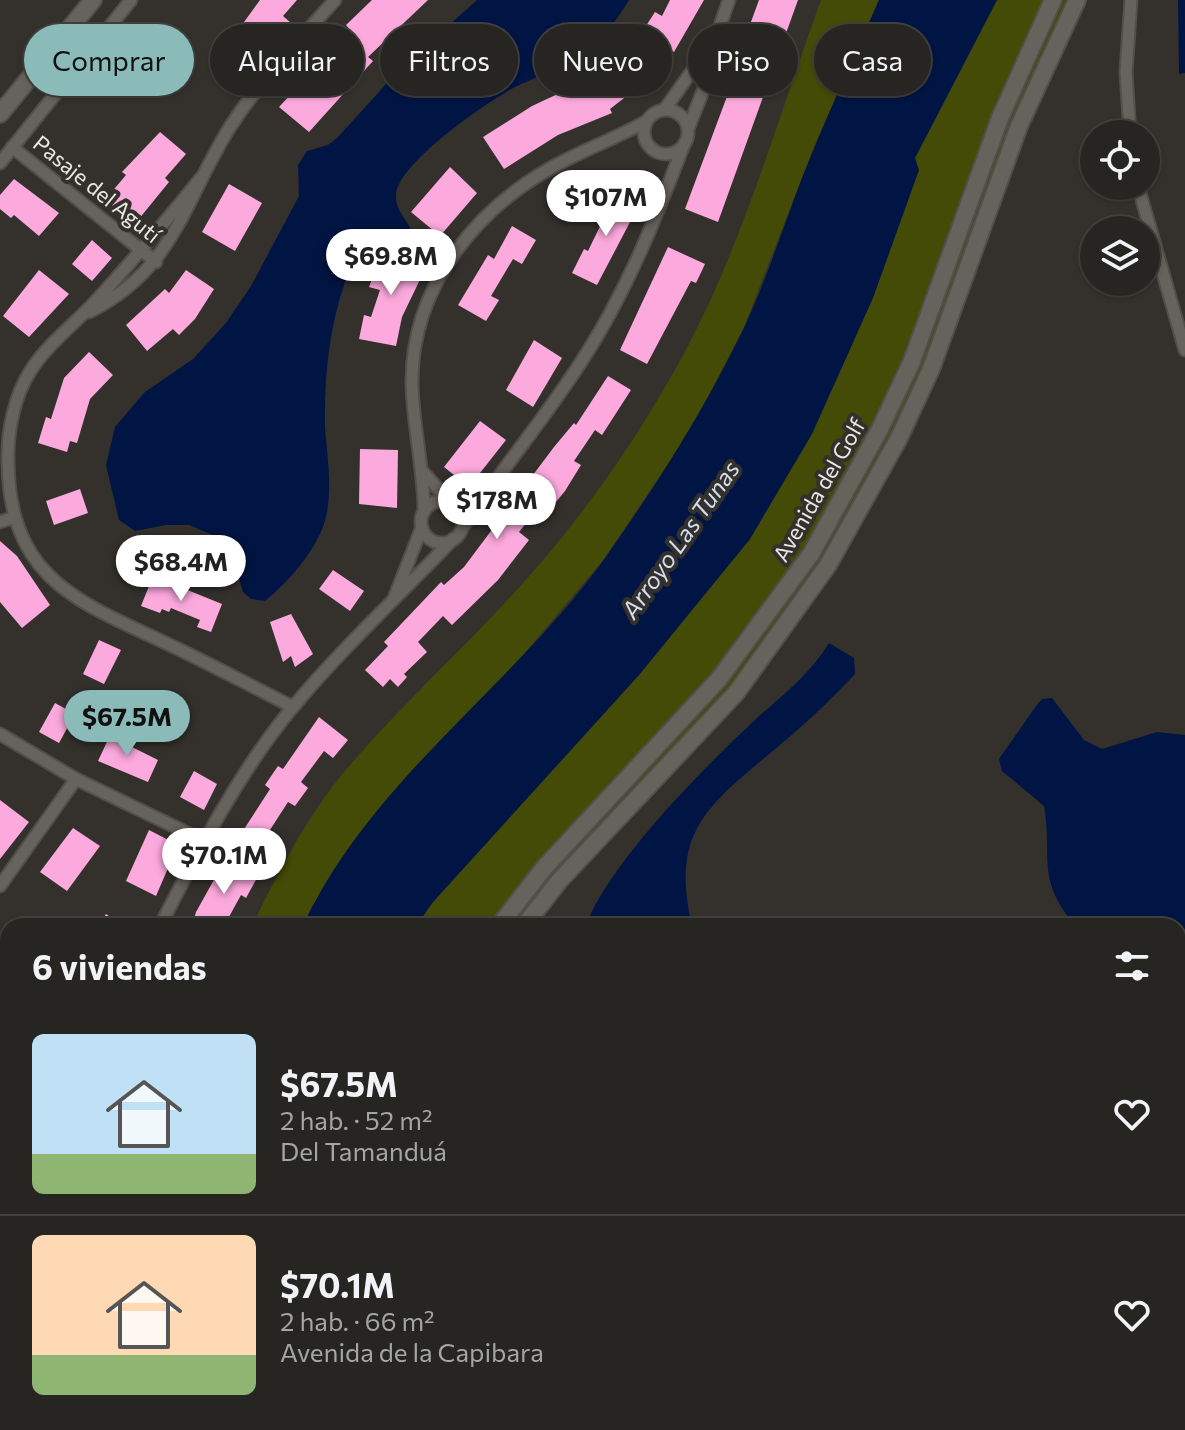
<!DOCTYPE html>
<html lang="es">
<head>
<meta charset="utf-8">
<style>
  :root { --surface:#272522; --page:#33312f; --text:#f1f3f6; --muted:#a4a5a5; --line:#434240; --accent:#8bbbb9 }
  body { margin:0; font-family:Commissioner,sans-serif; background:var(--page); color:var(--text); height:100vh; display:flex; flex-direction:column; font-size:30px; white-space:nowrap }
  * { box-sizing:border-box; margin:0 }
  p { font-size:26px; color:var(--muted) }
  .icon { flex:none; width:44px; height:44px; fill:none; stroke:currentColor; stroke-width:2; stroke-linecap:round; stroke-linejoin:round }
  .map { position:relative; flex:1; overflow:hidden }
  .drawer { position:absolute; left:0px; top:918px; width:1186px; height:512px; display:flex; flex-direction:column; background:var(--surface); border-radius:24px 24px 0 0; box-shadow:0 2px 6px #0004,0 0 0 2px var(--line) }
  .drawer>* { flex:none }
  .hud { position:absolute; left:24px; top:24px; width:1138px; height:72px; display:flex; gap:16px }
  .buttons { position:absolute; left:1080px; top:120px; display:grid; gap:16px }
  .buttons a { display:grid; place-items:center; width:80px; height:80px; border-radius:50%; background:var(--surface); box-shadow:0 2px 6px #0004,0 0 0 2px var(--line); font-size:40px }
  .price { position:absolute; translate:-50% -68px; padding:0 18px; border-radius:28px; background:#fff; color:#222; font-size:26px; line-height:52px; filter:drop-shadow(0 2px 4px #0008) }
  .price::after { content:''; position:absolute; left:50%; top:48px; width:24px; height:18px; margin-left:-12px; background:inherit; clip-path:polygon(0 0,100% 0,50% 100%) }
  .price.active { background:var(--accent); color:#111 }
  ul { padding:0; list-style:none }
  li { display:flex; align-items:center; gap:24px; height:200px; padding:0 32px }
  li+li { border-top:2px solid var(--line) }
  li span { display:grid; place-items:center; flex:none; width:224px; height:160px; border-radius:12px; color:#555 }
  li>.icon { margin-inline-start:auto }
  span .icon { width:96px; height:96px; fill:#fffc; stroke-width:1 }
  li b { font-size:34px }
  h2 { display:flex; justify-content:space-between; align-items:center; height:96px; padding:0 32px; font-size:34px }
  .chip { padding:0 28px; border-radius:36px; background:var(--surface); box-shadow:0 2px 6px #0004,0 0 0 2px var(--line); font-size:28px; line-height:72px }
  .chip.active { background:var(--accent); color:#111 }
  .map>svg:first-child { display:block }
  .green { fill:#444b07 }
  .water { fill:#001543 }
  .building { fill:#fca9dd }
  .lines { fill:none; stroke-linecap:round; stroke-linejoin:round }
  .street-casing { stroke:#524f4b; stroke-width:15 }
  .secondary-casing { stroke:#524f4b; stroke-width:20 }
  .street { stroke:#66635d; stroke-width:11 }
  .secondary { stroke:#66635d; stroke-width:16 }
  .labels { text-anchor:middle; stroke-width:8; stroke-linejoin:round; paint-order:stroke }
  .street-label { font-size:22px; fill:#ebe9e6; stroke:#34312d }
  .water-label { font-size:24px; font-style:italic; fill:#d1ddf0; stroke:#34312d }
</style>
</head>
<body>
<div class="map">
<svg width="1185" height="1430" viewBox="0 0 1185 1430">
  <rect width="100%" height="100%" fill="#34312d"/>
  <!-- green -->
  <path class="green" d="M 821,0 L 879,0 L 816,142 L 744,327 L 692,428 L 604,559 L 312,906 L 303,926 L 252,926 C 278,873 307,816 345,771 C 407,697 482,633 544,559 C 599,494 649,420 689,344 C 744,239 780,112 821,0 Z
    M 997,0 L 1044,0 L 1016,60 L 900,373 L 858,460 L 819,526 L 712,679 L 527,874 L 490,926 L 416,926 L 433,902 L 639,675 L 750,539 L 916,163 L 915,158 Z
    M 1061,0 L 1069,0 C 998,136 966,288 897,425 C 847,523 787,618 716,702 C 659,770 596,833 536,898 L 515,926 L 507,926 L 558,862 L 710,699 L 791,595 L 891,422 L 936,320 L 1001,132 Z
    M 166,1422 L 222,1422 L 223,1430 L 167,1430 Z
    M 327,1422 L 380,1422 L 381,1430 L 328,1430 Z"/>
  <!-- water -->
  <path class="water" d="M 477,0 L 629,0 C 614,25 596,47 571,62 C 554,72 533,78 515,87 C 487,102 398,163 396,195 C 395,211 408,219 412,233 L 406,242 C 391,245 378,237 364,245 C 352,253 349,270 345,282 C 329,328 324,378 325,427 C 327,455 332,483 327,512 C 322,544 290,581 265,601 L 251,599 L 243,592 L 233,557 L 213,535 L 189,525 L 166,525 L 135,531 L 119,520 L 106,465 L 115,427 L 145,392 L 193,359 L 226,323 L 251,286 L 299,196 L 298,165 L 307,151 L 328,145 L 338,137 L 398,71 Z
    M 879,0 L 997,0 L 915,158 L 919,170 L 873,298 L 812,434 L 750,539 L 639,675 L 433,902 L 416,926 L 303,926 C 371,779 513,687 605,558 C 657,485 704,410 743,330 C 766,281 783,228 802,178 C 826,118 853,59 879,0 Z
    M 1178,0 L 1185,0 L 1185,73 L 1179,74 Z
    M 829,643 L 854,658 L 855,674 C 829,702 803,726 774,750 C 707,806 670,832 692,926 L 585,926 C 614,857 702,770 757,718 C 784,694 810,674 829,643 Z
    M 1052,698 L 1084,740 L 1102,749 L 1157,732 L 1185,735 L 1185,975 L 1178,975 L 1178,926 L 1076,926 C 1035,879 1053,858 1044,806 L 1002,771 L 999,759 L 1036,706 L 1042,699 Z
    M 1178,1220 L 1185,1223 L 1185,1430 L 567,1430 L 594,1422 L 1178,1422 Z
    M 222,1422 L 327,1422 L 328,1430 L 223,1430 Z
    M 441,1422 L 493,1422 L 497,1430 L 442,1430 Z"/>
  <!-- building -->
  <path class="building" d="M 260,0 L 297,0 L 283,16 L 291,23 L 275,42 L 271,38 L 248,65 L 226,47 Z
    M 372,0 L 428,0 L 368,57 L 373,61 L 309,132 L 279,107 L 350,30 L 346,25 Z
    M 670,0 L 704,0 L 674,52 L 642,32 L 655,12 L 662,16 Z
    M 759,0 L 798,0 L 718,222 L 685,209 L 751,32 L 748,30 Z
    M 611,55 L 637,88 L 610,109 L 612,113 L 558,135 L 504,169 L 483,137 L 532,106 L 562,92 L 564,96 L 602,76 L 596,67 Z
    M 118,61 L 140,79 L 124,98 L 102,80 Z
    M 160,132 L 186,154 L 165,178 L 169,182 L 134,225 L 105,200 L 126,175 L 122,172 Z
    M 450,167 L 477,193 L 440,236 L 411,212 Z
    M 14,179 L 59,213 L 39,236 L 14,215 L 11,218 L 0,209 L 0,195 Z
    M 229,184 L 262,203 L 235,251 L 202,232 Z
    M 610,191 L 639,205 L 597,285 L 572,273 L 584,249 L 588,251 L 605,216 L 599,213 Z
    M 512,226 L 536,240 L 522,264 L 513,259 L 491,296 L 499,300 L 486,321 L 458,305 L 488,255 L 494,259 Z
    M 92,240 L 112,258 L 92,281 L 72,264 Z
    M 668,247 L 705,264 L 696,283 L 691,281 L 647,364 L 620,350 Z
    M 384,248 L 427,265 L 402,317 L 396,346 L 359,339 L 364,315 L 371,317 L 380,290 L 369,287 Z
    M 39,270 L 69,294 L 29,337 L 3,316 Z
    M 186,270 L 214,289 L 195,319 L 179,335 L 173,329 L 147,351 L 126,325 L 165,289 L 169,293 Z
    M 534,340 L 562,358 L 533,407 L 506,390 Z
    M 89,352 L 113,375 L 90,399 L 77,443 L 70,441 L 67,452 L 38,443 L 46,417 L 51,419 L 64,378 Z
    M 608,376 L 631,390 L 602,435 L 595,430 L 574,461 L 581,465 L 565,491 L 551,508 L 543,502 L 519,532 L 529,540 L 498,580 L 452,625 L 443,616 L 418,642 L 427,652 L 404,674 L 407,677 L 398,687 L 390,679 L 383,687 L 365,670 L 388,646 L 384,642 L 441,582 L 444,585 L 464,567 L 554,447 L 574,423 L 576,425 Z
    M 480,421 L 506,440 L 469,487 L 444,467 Z
    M 360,449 L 398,450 L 397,508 L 359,504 Z
    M 80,489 L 88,513 L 54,525 L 46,501 Z
    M 0,541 L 17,556 L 50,605 L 22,628 L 0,602 Z
    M 333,570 L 364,591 L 350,611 L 319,589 Z
    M 153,576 L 222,604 L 211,632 L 197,627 L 200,620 L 171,608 L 169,612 L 162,609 L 160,613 L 141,606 Z
    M 291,614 L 313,654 L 295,667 L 291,656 L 283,662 L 270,622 Z
    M 99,640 L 121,650 L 104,684 L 83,674 Z
    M 55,703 L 75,714 L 59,743 L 39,732 Z
    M 319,717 L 348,740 L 333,758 L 324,751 L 301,782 L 308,788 L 295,806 L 288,802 L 268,833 L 279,840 L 273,850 L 257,840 L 252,849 L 237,840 L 270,789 L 265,785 L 278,766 L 283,769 Z
    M 112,731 L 133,741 L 130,746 L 158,760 L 148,782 L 98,761 Z
    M 194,771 L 217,784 L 204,810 L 180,797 Z
    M 0,800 L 29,822 L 0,859 Z
    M 73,828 L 100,846 L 67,891 L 40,872 Z
    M 149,830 L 178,845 L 156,896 L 126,881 Z
    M 225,860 L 257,878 L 246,898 L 241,895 L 224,926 L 192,926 L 196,912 Z
    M 106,914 L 124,926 L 98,926 Z"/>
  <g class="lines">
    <!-- street casing -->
    <g class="street-casing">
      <path id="street" d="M 665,109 L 716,37 L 729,0
        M644 132a22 22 0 1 1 44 0a22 22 0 1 1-44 0Z
        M 688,129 L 712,68 L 715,42
        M 1130,134 L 1126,72 L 1131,0
        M 12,147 L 156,262
        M 0,163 L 131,0
        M 201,178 C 166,221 131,263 94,303 C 73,325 48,344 31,370 C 14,396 7,432 8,463 C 10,583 83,603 174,647 C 214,666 253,687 293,707
        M 1138,186 L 1185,350
        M 89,312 C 175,269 183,202 230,127 C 259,82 299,40 335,0
        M 424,473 L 450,502
        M421 522a21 21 0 1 1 42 0a21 21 0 1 1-42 0Z
        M 424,512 C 424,469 413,427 412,384 C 411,286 478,205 562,162 C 589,148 618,137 645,122
        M 0,522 L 15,517
        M 463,527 C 501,470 546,417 583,359 C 626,293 656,218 684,144
        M 395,596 L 422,527
        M 0,734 L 76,779 L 204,841
        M 0,886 L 76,779
        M 160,926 C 199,850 238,773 293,707 C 342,648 400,595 453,539
        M 0,1140 L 8,1131
        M 0,1379 L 8,1371
        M 91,1422 L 92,1430"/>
    </g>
    <!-- secondary casing -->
    <g class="secondary-casing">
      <path id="secondary" d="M 0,114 L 93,0
        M 499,926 L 544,868 L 719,679 L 811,554 L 880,429 L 912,361 L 1000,118 L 1053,0
        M 524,926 L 559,881 L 736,693 L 828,565 L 899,438 L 931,369 L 1019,126 L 1077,0
        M 386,1422 L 387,1430
        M 406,1422 L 408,1430"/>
    </g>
    <!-- street -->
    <use href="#street" class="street"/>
    <!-- secondary -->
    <use href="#secondary" class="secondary"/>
  </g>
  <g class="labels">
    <!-- street labels -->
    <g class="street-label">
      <text transform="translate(97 189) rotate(39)" y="8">Pasaje del Agutí</text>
      <text transform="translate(819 490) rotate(-60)" y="8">Avenida del Golf</text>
    </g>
    <!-- water labels -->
    <g class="water-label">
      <text transform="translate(681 540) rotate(-55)" y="8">Arroyo Las Tunas</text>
    </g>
  </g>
</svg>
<div class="buttons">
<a><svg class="icon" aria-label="locate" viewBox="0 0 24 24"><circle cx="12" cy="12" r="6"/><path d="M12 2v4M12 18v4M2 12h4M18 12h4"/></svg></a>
<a><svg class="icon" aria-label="layers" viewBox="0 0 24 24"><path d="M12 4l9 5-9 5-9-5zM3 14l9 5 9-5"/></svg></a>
</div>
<b class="price" style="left:606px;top:238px">$107M</b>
<b class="price" style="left:391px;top:297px">$69.8M</b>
<b class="price" style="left:497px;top:541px">$178M</b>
<b class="price" style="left:181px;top:603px">$68.4M</b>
<b class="price active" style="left:127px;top:758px">$67.5M</b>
<b class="price" style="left:224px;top:896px">$70.1M</b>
<div class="hud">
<a class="chip active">Comprar</a>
<a class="chip">Alquilar</a>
<a class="chip">Filtros</a>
<a class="chip">Nuevo</a>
<a class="chip">Piso</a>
<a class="chip">Casa</a>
</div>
<section class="drawer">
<h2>6 viviendas<svg class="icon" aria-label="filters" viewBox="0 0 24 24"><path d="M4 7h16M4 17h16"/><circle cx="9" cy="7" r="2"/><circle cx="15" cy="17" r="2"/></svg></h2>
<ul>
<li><span style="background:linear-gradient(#bfe0f5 75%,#8fb573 0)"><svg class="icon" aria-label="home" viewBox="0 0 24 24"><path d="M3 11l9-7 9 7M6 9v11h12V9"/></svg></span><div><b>$67.5M</b><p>2 hab. · 52 m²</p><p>Del Tamanduá</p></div><svg class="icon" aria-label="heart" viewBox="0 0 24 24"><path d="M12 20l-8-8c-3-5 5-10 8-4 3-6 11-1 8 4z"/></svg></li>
<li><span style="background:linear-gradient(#ffd9b3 75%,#8fb573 0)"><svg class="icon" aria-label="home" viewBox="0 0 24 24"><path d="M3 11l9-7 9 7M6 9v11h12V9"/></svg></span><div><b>$70.1M</b><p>2 hab. · 66 m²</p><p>Avenida de la Capibara</p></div><svg class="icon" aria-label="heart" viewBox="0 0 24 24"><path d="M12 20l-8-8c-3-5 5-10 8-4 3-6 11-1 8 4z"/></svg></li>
</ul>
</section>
</div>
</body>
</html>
